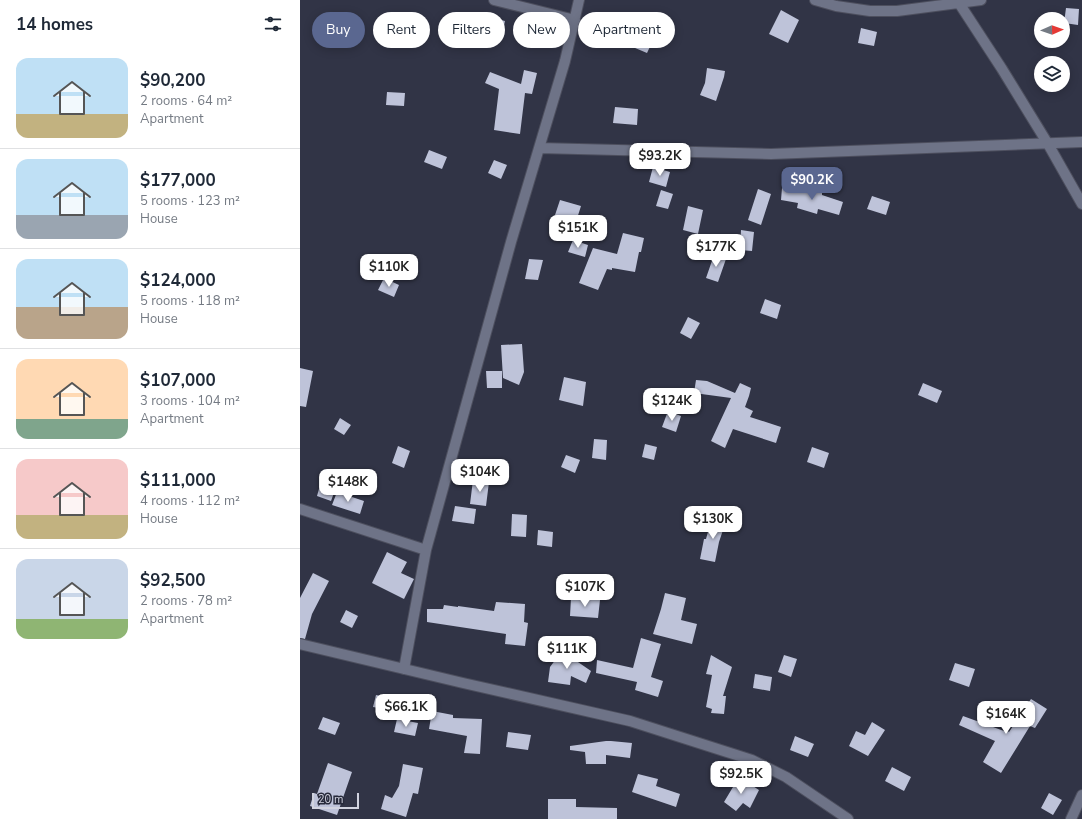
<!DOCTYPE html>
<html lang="en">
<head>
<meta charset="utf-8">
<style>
  :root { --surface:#fff; --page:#f6f6f7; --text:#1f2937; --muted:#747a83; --line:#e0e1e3; --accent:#5a6790 }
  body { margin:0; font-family:"Nunito Sans",sans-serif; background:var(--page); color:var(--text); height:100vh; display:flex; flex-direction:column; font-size:15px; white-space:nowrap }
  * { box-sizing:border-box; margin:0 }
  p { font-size:13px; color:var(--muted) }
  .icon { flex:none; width:22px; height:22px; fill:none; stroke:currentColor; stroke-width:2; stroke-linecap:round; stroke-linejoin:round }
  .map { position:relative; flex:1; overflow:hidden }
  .side { display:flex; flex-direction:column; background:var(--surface); width:300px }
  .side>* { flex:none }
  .banner { position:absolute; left:12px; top:12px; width:380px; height:36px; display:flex; gap:8px }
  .needle { width:26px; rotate:88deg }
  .fabs { position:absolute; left:734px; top:12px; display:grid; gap:8px }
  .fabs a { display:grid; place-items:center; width:36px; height:36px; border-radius:50%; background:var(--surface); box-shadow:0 2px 10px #0003; font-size:20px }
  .scale { position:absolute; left:12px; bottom:10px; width:47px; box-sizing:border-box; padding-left:4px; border:2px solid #d1d3df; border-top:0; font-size:11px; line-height:14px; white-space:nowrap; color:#d1d3df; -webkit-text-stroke:3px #272a3b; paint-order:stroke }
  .price { position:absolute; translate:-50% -34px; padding:0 9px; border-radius:8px; background:#fff; color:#222; font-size:13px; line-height:26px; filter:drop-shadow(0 1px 2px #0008) }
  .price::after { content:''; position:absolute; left:50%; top:24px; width:12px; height:9px; margin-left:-6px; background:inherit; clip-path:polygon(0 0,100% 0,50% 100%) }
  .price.on { background:var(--accent); color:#fff }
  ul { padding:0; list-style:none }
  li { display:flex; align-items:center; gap:12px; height:100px; padding:0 16px }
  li+li { border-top:1px solid var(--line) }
  li span { display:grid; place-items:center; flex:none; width:112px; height:80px; border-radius:12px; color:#555 }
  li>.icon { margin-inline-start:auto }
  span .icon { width:48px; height:48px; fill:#fffc; stroke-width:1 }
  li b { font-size:17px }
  h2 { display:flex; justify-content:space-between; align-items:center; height:48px; padding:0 16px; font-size:17px }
  .chip { padding:0 14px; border-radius:18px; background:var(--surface); box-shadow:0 2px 10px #0003; font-size:14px; line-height:36px }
  .chip.on { background:var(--accent); color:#fff }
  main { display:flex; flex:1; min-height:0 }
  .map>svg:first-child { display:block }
  .building { fill:#bec3d9 }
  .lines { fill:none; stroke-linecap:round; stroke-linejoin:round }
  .street-casing { stroke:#4d4f5e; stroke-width:12 }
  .street { stroke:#6e7387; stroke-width:10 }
</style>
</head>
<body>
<main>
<section class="side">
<h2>14 homes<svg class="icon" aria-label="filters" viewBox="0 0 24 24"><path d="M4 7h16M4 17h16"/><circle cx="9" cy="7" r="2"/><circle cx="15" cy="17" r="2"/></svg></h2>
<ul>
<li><span style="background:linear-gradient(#bfe0f5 70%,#c2b280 0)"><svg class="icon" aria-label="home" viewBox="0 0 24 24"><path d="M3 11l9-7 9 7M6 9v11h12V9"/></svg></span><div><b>$90,200</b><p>2 rooms · 64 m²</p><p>Apartment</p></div></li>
<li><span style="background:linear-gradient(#bfe0f5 70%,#9aa5b1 0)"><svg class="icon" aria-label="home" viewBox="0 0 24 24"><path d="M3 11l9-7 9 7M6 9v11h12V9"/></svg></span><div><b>$177,000</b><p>5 rooms · 123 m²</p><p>House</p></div></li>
<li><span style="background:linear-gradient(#bfe0f5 60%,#b9a48a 0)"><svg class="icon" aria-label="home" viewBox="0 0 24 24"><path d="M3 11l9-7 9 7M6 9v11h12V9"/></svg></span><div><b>$124,000</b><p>5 rooms · 118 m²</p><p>House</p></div></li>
<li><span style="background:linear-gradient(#ffd9b3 75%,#7fa58c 0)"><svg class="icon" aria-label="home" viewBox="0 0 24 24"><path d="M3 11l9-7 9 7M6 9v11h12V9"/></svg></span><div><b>$107,000</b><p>3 rooms · 104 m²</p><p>Apartment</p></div></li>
<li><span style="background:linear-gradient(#f6c9c9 70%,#c2b280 0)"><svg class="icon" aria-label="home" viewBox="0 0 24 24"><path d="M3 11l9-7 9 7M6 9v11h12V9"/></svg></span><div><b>$111,000</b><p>4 rooms · 112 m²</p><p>House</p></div></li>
<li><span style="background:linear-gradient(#c9d6e8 75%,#8fb573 0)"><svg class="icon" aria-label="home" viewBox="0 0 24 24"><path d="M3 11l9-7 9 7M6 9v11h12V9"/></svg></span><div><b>$92,500</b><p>2 rooms · 78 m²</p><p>Apartment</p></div></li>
</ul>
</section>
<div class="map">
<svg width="782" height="819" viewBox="0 0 782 819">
  <rect width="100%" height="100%" fill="#313446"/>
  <!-- building -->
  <path class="building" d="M 766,8 L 779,9 L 778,25 L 764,23 Z
    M 481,10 L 499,20 L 488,43 L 469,34 Z
    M 168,12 L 205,21 L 202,35 L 180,30 L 179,35 L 164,31 Z
    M 307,21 L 316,23 L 331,25 L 355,36 L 347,53 L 328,45 L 304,42 Z
    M 561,28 L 577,32 L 574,46 L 558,43 Z
    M 407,68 L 425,71 L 424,77 L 416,101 L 400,95 L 405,83 Z
    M 224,70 L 237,73 L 232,94 L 225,93 L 220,134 L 194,130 L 199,89 L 185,83 L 190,72 L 221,84 Z
    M 87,92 L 105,93 L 104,106 L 86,105 Z
    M 315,107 L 338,109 L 337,125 L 313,123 Z
    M 129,150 L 147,157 L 142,169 L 124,162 Z
    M 194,160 L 207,165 L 201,179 L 188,173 Z
    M 353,167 L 370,172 L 366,187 L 349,182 Z
    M 482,188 L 501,190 L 502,188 L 522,193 L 522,195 L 543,202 L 539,215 L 518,209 L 517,214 L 497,208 L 498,203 L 481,200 Z
    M 458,189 L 471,194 L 461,225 L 448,220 Z
    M 361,190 L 373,194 L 368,209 L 356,206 Z
    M 572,196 L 590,202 L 586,215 L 567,209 Z
    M 260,200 L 281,206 L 274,228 L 253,221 Z
    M 388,206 L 403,210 L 398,234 L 383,230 Z
    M 441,230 L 454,232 L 452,251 L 440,250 Z
    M 323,233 L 344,238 L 341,252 L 339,252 L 335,272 L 312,268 L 312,270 L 307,269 L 298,290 L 279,283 L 293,248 L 317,254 Z
    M 273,240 L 288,245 L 285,257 L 268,252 Z
    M 414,255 L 426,259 L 418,282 L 406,278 Z
    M 229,259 L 243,260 L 238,280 L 225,279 Z
    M 84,278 L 99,285 L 94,297 L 78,290 Z
    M 465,299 L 481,305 L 477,319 L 460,313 Z
    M 388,317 L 400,323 L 391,339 L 380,333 Z
    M 222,344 L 224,372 L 219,385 L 203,378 L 201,345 Z
    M 0,368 L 13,371 L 6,407 L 0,406 Z
    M 186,371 L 202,371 L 202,388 L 187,388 Z
    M 264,377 L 286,382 L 283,406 L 259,400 Z
    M 396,380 L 407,381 L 435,393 L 440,383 L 451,388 L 449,396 L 445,407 L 453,411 L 450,417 L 481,427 L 476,443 L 433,429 L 425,448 L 411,441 L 431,398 L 394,393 Z
    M 623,383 L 642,391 L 637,403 L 618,395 Z
    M 368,411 L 381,416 L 376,432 L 362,427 Z
    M 40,418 L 51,425 L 44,435 L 34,429 Z
    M 294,439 L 307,440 L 306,460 L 292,458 Z
    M 345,444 L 357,447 L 354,460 L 342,457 Z
    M 98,446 L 110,451 L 104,468 L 92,463 Z
    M 512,447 L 529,453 L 524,468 L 507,462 Z
    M 266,455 L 280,460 L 275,473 L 261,467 Z
    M 24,471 L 40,476 L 31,501 L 17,496 Z
    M 173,480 L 189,482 L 186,506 L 170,504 Z
    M 37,492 L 64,501 L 60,514 L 32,505 Z
    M 155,506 L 176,509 L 174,524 L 152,521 Z
    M 212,514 L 227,515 L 226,537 L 211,536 Z
    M 412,517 L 426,521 L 419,542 L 415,562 L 400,559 L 404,539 L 406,539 Z
    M 238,530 L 253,532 L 252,547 L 237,545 Z
    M 87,552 L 107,562 L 101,573 L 114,579 L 104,599 L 72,583 Z
    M 13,573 L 29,581 L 12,614 L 5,639 L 0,638 L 0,598 Z
    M 365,593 L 386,598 L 381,620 L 397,624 L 392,644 L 353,634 L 361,609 Z
    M 271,598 L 300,600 L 298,618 L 270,616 Z
    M 196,602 L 225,604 L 224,622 L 228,623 L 225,646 L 205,644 L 206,634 L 127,622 L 127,609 L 143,609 L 144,605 L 158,607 L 158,606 L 194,611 Z
    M 46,610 L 58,616 L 52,628 L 40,622 Z
    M 341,638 L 361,644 L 351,677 L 363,681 L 358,697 L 335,690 L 337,682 L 296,673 L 297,660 L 333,668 Z
    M 262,651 L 291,671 L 286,683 L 271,676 L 270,685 L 248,682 L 250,667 Z
    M 411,655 L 432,667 L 423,696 L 426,696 L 424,714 L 411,713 L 412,709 L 406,707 L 412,675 L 406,674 Z
    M 484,655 L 497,659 L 491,677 L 478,672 Z
    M 655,663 L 675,669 L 669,687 L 649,680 Z
    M 455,674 L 472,677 L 470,691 L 453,688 Z
    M 76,695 L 99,699 L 97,711 L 73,707 Z
    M 731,699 L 747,709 L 735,728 L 730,726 L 701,773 L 683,762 L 695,741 L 659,725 L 663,716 L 704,731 L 705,729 L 709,732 Z
    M 132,711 L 153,715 L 153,718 L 182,719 L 180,754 L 164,753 L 167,736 L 129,729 Z
    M 23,717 L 40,723 L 35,735 L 18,729 Z
    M 97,719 L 118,723 L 115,736 L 94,732 Z
    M 572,722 L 585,730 L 568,756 L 549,746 L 556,731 L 565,735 Z
    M 208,732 L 231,735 L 228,750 L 206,747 Z
    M 495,736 L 514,744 L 508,757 L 490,750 Z
    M 306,741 L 311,741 L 332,743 L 330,758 L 306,755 L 306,764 L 286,764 L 285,752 L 270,750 L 270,746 Z
    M 28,763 L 52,772 L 37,815 L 10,806 L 14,793 L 17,794 Z
    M 103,764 L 123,768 L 118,794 L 113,793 L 106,817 L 81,809 L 85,795 L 92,798 L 99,786 Z
    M 592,767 L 611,777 L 604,791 L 585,781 Z
    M 338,774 L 358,779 L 356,786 L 380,794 L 376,807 L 332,792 Z
    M 439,777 L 459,790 L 450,808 L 443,803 L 436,811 L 424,802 Z
    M 749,793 L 762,800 L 753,815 L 741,808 Z
    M 248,799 L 276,799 L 276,807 L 317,808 L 317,819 L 248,819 Z"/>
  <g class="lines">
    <!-- street casing -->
    <g class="street-casing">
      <path id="street" d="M 194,0 L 275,20
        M 515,0 L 536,6 L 570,11 L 597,11 L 681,0
        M 657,0 L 702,69 L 748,144 L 782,204
        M 239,148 L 471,154 L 782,142
        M 0,509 L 126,550
        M 0,644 L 163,683 L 330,721 L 452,760 L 486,777 L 548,819
        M 104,669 L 126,550 L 211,242 L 265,61 L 279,0
        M 771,819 L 782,795"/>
    </g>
    <!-- street -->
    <use href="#street" class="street"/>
  </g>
</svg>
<div class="fabs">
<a><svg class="needle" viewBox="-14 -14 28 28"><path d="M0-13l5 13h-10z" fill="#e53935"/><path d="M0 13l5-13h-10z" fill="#747a83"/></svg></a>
<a><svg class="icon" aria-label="layers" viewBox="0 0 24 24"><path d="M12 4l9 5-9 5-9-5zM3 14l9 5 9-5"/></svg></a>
</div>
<div class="scale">20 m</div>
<b class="price" style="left:360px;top:177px">$93.2K</b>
<b class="price on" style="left:512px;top:201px">$90.2K</b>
<b class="price" style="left:278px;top:249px">$151K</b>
<b class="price" style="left:416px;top:268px">$177K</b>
<b class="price" style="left:89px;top:288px">$110K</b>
<b class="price" style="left:372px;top:422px">$124K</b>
<b class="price" style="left:180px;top:493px">$104K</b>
<b class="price" style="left:48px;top:503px">$148K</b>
<b class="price" style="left:413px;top:540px">$130K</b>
<b class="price" style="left:285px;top:608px">$107K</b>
<b class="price" style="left:267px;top:670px">$111K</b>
<b class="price" style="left:106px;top:728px">$66.1K</b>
<b class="price" style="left:706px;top:735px">$164K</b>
<b class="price" style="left:441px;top:795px">$92.5K</b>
<div class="banner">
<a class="chip on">Buy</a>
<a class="chip">Rent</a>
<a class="chip">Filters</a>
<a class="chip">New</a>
<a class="chip">Apartment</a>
</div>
</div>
</main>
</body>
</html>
